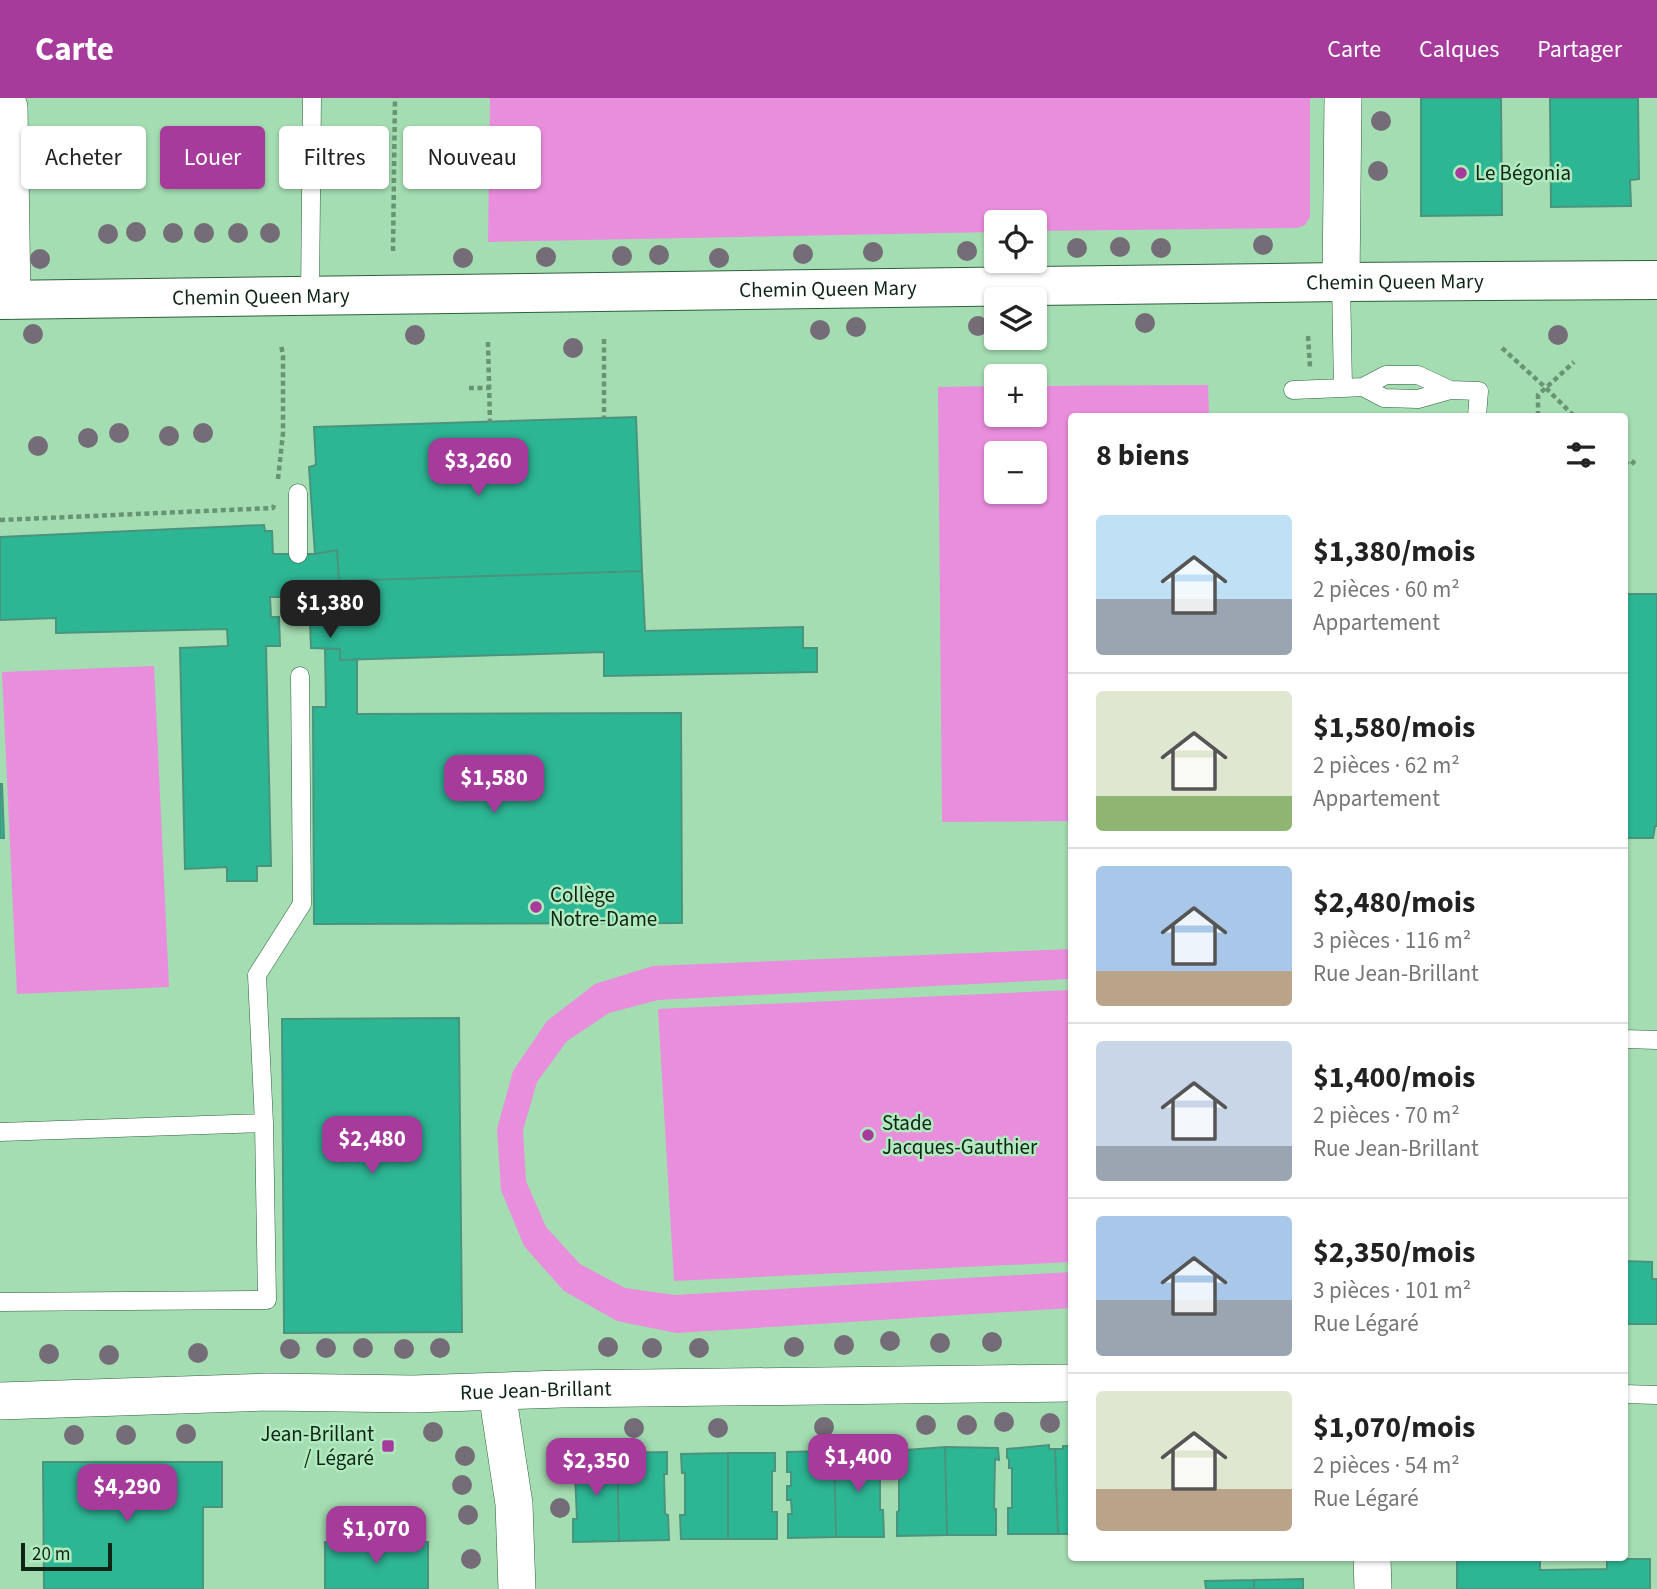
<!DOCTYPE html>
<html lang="fr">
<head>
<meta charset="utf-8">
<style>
  :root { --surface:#fff; --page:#f2f2f2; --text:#222; --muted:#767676; --line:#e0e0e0; --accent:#a63b9c }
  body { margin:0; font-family:"Source Sans 3",sans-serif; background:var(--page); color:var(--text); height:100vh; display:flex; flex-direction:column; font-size:26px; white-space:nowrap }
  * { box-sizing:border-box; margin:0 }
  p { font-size:23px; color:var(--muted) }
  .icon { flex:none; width:38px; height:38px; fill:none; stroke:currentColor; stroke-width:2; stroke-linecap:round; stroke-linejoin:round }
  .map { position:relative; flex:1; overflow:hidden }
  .drawer { position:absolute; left:1068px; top:315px; width:560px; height:1148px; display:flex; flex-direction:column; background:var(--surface); border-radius:7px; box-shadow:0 2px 5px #0004 }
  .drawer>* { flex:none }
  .top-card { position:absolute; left:21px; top:28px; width:665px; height:63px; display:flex; gap:14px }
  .tools { position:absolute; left:984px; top:112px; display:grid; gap:14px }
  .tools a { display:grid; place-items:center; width:63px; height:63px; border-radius:7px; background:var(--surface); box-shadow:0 2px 5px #0004; font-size:35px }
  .scale { position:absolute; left:21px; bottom:18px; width:91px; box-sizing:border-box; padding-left:7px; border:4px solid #0e2415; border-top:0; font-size:19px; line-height:24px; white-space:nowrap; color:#0e2415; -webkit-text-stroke:5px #b2eabf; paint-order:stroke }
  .price { position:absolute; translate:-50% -60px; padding:0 16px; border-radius:14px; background:var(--accent); color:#fff; font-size:23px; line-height:46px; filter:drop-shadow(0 2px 4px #0008) }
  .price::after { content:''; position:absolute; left:50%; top:42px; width:21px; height:16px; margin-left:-10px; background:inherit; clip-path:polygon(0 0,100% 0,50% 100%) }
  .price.active { background:#222; color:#fff }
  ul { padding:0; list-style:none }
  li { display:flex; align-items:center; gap:21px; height:175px; padding:0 28px }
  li+li { border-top:2px solid var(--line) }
  li span { display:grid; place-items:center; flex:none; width:196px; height:140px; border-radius:7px; color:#555 }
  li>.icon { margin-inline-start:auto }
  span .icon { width:84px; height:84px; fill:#fffc; stroke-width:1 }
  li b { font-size:30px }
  h2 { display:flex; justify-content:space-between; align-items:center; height:84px; padding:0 28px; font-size:30px }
  .tag { padding:0 24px; border-radius:7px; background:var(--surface); box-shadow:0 2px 5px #0004; font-size:24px; line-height:63px }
  .tag.active { background:var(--accent); color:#fff }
  header { display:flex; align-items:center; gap:42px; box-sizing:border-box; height:98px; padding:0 35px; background:var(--accent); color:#fff }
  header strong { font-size:33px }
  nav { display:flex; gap:38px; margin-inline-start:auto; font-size:24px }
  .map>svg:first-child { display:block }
  .green { fill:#e98ddd; fill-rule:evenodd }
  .building { fill:#2db694; stroke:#4a947e; stroke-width:2 }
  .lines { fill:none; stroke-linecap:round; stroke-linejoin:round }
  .lane-casing { stroke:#2d613d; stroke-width:19 }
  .street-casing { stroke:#2d613d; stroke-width:38 }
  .secondary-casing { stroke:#2d613d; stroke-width:40 }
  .path { stroke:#699474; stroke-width:4.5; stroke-dasharray:5 3.5; stroke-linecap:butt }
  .lane { stroke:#fff; stroke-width:18 }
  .street { stroke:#fff; stroke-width:37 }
  .secondary { stroke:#fff; stroke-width:38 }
  .tree { fill:#746d77 }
  .poi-dot { fill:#a63b9c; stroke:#b2eabf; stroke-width:2.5 }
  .labels { text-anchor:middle; stroke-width:5; stroke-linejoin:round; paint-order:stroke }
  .poi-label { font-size:21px; fill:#0e2415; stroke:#b2eabf; text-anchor:start }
  .street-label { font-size:21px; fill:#0e2415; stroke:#b2eabf }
</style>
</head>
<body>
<header>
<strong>Carte</strong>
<nav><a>Carte</a><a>Calques</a><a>Partager</a></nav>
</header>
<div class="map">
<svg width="1657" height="1491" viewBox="0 0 1657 1491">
  <rect width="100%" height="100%" fill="#a5ddb2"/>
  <!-- green -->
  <path class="green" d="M 490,0 L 1310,0 L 1310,119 L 1305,127 L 1297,130 L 1034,133 L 1034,124 L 996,124 L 996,134 L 488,144 Z
    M 1208,287 L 1209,318 L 1071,318 L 1071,723 L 942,724 L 938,289 L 996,288 L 996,317 L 1034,317 L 1034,288 ZM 996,355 L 1034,355 L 1034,394 L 996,394 Z
    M 154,568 L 169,889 L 17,896 L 2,574 Z
    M 1071,851 L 1071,881 L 658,902 L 609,915 L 567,943 L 537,984 L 523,1032 L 526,1083 L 546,1129 L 580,1166 L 625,1190 L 675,1197 L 1071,1174 L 1071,1210 L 676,1235 L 617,1223 L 564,1193 L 524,1148 L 501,1092 L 497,1031 L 513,973 L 547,923 L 595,886 L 653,868 Z
    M 1071,892 L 1071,1164 L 674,1183 L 658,911 Z"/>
  <!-- building -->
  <path class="building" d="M 1421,0 L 1501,0 L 1502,117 L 1421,118 Z
    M 1550,0 L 1638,0 L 1639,81 L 1630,82 L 1631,108 L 1551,109 Z
    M 636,319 L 642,473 L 339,483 L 337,452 L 315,456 L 309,369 L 316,367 L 314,329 Z
    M 264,427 L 265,433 L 272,433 L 273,456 L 315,456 L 337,452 L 339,483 L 642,473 L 645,533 L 803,529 L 803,550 L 817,550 L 817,574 L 604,578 L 604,554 L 340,562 L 340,551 L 311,550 L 309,499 L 270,499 L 271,519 L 279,519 L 280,548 L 266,548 L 271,768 L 257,768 L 257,783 L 227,783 L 227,769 L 185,771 L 180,550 L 228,548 L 227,531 L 56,535 L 56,520 L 0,522 L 0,439 Z
    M 1624,496 L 1657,496 L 1657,728 L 1655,728 L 1653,740 L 1624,740 Z
    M 325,551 L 340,551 L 340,562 L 357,561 L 357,616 L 681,615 L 682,825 L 314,826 L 313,609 L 326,609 Z
    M 0,686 L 2,686 L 4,740 L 0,740 Z
    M 459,920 L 462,1234 L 284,1235 L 282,921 Z
    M 1624,1163 L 1652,1164 L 1652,1181 L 1657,1181 L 1657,1226 L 1624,1226 Z
    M 1049,1347 L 1049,1351 L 1055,1351 L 1058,1436 L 1008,1436 L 1008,1410 L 1012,1410 L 1012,1370 L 1009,1370 L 1009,1361 L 1007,1360 L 1007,1351 Z
    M 1063,1348 L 1071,1348 L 1071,1436 L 1058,1436 L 1055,1351 L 1063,1351 Z
    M 945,1349 L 947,1437 L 897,1438 L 897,1414 L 899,1413 L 899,1373 L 896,1373 L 896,1363 L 894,1363 L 893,1353 Z
    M 945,1349 L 998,1350 L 999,1362 L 995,1361 L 994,1411 L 996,1411 L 996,1437 L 947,1437 Z
    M 882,1352 L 882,1372 L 880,1371 L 880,1412 L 883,1412 L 884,1439 L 836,1439 L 834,1353 Z
    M 834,1353 L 836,1439 L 788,1440 L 788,1416 L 792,1416 L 791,1402 L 787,1402 L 787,1388 L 791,1388 L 791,1374 L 787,1374 L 787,1354 Z
    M 667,1354 L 667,1376 L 664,1376 L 665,1416 L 668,1417 L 669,1442 L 619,1443 L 617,1355 Z
    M 617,1355 L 619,1443 L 573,1444 L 573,1421 L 577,1421 L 575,1376 L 571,1377 L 570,1357 Z
    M 728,1355 L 775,1355 L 775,1373 L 772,1373 L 772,1414 L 777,1414 L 777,1441 L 728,1441 Z
    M 728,1355 L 728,1441 L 681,1441 L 680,1417 L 685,1417 L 685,1375 L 682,1375 L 681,1356 Z
    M 43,1364 L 222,1364 L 222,1409 L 203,1409 L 203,1491 L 44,1491 Z
    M 325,1444 L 428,1444 L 428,1491 L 325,1491 Z
    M 1457,1460 L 1540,1460 L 1540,1472 L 1607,1471 L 1607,1461 L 1650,1461 L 1650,1491 L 1457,1491 Z
    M 1303,1481 L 1303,1491 L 1254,1491 L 1254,1482 Z
    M 1254,1482 L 1254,1491 L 1206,1491 L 1205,1483 Z"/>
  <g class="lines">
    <!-- lane casing -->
    <g class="lane-casing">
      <path id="lane" d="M 1341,184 L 1343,290 L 1363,289 L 1386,277 L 1418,277 L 1450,292 L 1418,301 L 1384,300 L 1363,289
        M 310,198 L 312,0
        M 1293,292 L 1343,290
        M 1450,292 L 1479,293 L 1477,318
        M 298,456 L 298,395
        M 1624,941 L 1657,942
        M 264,1025 L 257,877 L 302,806 L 300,578
        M 0,1034 L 264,1025 L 267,1202 L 0,1204
        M 1624,1296 L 1657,1297"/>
    </g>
    <!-- street casing -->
    <g class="street-casing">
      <g id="street">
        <path d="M 0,9 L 9,9 L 12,202"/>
        <path d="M 1341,184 L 1343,0"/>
        <path d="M 497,1294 L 514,1406 L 517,1491"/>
        <path id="s1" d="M 0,1303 L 268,1294 L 414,1296 L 561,1291 L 1071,1285"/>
        <path d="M 1372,1460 L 1373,1491"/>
      </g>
    </g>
    <!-- secondary casing -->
    <g class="secondary-casing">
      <g id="secondary">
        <path id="s2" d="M 0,202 L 1341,184 L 1657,182"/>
      </g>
    </g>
    <!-- path -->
    <path class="path" d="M 393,153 L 395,0
      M 1308,238 L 1310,269
      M 604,241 L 604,320
      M 488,244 L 490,324
      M 1502,250 L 1546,290 L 1574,318
      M 469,290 L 490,290
      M 1538,318 L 1538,297 L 1574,264
      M 1624,364 L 1631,367 L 1636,361
      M 278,381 L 283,335 L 283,258 L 281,246
      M 0,422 L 273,410 L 274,407"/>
    <!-- lane -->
    <use href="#lane" class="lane"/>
    <!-- street -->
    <use href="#street" class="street"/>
    <!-- secondary -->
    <use href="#secondary" class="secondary"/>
  </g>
  <!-- trees -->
  <g class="tree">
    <circle cx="1381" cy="23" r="10"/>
    <circle cx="371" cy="58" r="10"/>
    <circle cx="1378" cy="73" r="10"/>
    <circle cx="136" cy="134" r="10"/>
    <circle cx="173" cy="135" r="10"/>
    <circle cx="204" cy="135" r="10"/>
    <circle cx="238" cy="135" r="10"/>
    <circle cx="270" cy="135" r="10"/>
    <circle cx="108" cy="136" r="10"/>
    <circle cx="1263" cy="147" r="10"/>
    <circle cx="1120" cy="149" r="10"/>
    <circle cx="1077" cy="150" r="10"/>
    <circle cx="1161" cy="150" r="10"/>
    <circle cx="967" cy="153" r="10"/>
    <circle cx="873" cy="154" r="10"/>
    <circle cx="803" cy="156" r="10"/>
    <circle cx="659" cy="157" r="10"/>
    <circle cx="622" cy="158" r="10"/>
    <circle cx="546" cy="159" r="10"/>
    <circle cx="463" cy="160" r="10"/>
    <circle cx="719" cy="160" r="10"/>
    <circle cx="40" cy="161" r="10"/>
    <circle cx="1145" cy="225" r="10"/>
    <circle cx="978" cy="228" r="10"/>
    <circle cx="856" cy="229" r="10"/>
    <circle cx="820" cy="232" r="10"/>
    <circle cx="33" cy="236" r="10"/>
    <circle cx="415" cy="237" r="10"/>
    <circle cx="1558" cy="237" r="10"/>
    <circle cx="573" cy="250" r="10"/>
    <circle cx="119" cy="335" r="10"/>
    <circle cx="203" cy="335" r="10"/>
    <circle cx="169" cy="338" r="10"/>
    <circle cx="88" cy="340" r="10"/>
    <circle cx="38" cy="348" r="10"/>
    <circle cx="890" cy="1243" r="10"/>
    <circle cx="992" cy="1244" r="10"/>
    <circle cx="940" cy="1245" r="10"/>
    <circle cx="844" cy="1247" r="10"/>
    <circle cx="608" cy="1249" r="10"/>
    <circle cx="794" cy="1249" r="10"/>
    <circle cx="326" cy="1250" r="10"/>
    <circle cx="363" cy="1250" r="10"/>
    <circle cx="440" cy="1250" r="10"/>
    <circle cx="652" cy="1250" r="10"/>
    <circle cx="699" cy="1250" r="10"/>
    <circle cx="290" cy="1251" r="10"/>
    <circle cx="404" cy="1251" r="10"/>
    <circle cx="198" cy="1255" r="10"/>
    <circle cx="49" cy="1256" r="10"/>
    <circle cx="109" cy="1257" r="10"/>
    <circle cx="1004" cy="1324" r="10"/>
    <circle cx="1050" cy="1325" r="10"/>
    <circle cx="926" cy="1327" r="10"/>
    <circle cx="967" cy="1327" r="10"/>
    <circle cx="824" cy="1329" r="10"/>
    <circle cx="634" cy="1330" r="10"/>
    <circle cx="718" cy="1330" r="10"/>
    <circle cx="433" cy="1334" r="10"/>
    <circle cx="186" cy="1336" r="10"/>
    <circle cx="74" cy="1337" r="10"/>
    <circle cx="126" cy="1337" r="10"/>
    <circle cx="465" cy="1358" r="10"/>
    <circle cx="462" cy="1387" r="10"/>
    <circle cx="560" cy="1410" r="10"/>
    <circle cx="468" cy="1417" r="10"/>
    <circle cx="471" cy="1461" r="10"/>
  </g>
  <!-- markers -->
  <g class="poi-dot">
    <circle cx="1461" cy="75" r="7"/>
    <circle cx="536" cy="809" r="7"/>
    <circle cx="868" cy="1037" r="7"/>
    <rect x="381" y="1341" width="14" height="14" rx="3.5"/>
  </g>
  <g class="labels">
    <!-- poi labels -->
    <g class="poi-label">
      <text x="1475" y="82">Le Bégonia</text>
      <text x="550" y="804">Collège<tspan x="550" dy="24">Notre-Dame</tspan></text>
      <text x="882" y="1032">Stade<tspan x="882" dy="24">Jacques-Gauthier</tspan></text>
      <text x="374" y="1343" text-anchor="end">Jean-Brillant<tspan x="374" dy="24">/ Légaré</tspan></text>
    </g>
    <!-- street labels -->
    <g class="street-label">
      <text dy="7" stroke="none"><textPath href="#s2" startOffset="1395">Chemin Queen Mary</textPath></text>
      <text dy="7" stroke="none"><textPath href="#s2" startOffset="828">Chemin Queen Mary</textPath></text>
      <text dy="7" stroke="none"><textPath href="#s2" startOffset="261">Chemin Queen Mary</textPath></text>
      <text dy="7" stroke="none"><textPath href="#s1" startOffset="536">Rue Jean-Brillant</textPath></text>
    </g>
  </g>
</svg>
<div class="tools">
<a><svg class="icon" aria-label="locate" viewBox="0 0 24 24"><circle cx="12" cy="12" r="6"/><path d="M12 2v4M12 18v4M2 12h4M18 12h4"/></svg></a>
<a><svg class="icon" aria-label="layers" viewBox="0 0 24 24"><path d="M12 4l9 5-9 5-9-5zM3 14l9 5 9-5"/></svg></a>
<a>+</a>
<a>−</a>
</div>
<div class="scale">20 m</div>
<b class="price" style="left:478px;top:400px">$3,260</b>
<b class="price active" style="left:330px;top:542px">$1,380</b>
<b class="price" style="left:494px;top:717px">$1,580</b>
<b class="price" style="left:372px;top:1078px">$2,480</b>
<b class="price" style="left:858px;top:1396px">$1,400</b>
<b class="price" style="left:596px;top:1400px">$2,350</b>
<b class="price" style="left:127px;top:1426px">$4,290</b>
<b class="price" style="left:376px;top:1468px">$1,070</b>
<div class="top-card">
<a class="tag">Acheter</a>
<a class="tag active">Louer</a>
<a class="tag">Filtres</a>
<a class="tag">Nouveau</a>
</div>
<section class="drawer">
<h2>8 biens<svg class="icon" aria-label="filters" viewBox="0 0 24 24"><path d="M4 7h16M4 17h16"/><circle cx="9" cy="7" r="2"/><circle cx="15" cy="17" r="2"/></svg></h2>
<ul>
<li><span style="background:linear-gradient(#bfe0f5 60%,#9aa5b1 0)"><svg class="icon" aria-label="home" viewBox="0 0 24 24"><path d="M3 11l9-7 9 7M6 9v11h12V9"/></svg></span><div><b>$1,380/mois</b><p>2 pièces · 60 m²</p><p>Appartement</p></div></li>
<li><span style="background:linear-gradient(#dfe7d0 75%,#8fb573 0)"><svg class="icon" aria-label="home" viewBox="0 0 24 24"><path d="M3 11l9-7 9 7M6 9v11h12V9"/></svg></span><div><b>$1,580/mois</b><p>2 pièces · 62 m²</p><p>Appartement</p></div></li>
<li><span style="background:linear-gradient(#a9c7e8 75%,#b9a48a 0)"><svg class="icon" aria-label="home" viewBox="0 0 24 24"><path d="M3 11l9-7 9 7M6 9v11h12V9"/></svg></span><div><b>$2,480/mois</b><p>3 pièces · 116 m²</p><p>Rue Jean-Brillant</p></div></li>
<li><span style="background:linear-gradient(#c9d6e8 75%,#9aa5b1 0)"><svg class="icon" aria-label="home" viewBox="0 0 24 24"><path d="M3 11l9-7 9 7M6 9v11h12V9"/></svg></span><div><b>$1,400/mois</b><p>2 pièces · 70 m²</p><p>Rue Jean-Brillant</p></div></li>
<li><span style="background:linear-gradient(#a9c7e8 60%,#9aa5b1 0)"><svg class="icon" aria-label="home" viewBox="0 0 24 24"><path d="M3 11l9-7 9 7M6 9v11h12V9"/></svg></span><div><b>$2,350/mois</b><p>3 pièces · 101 m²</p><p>Rue Légaré</p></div></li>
<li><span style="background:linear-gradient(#dfe7d0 70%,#b9a48a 0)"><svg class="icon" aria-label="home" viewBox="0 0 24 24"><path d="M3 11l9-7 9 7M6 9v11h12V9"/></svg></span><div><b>$1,070/mois</b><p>2 pièces · 54 m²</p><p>Rue Légaré</p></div></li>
</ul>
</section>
</div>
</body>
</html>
